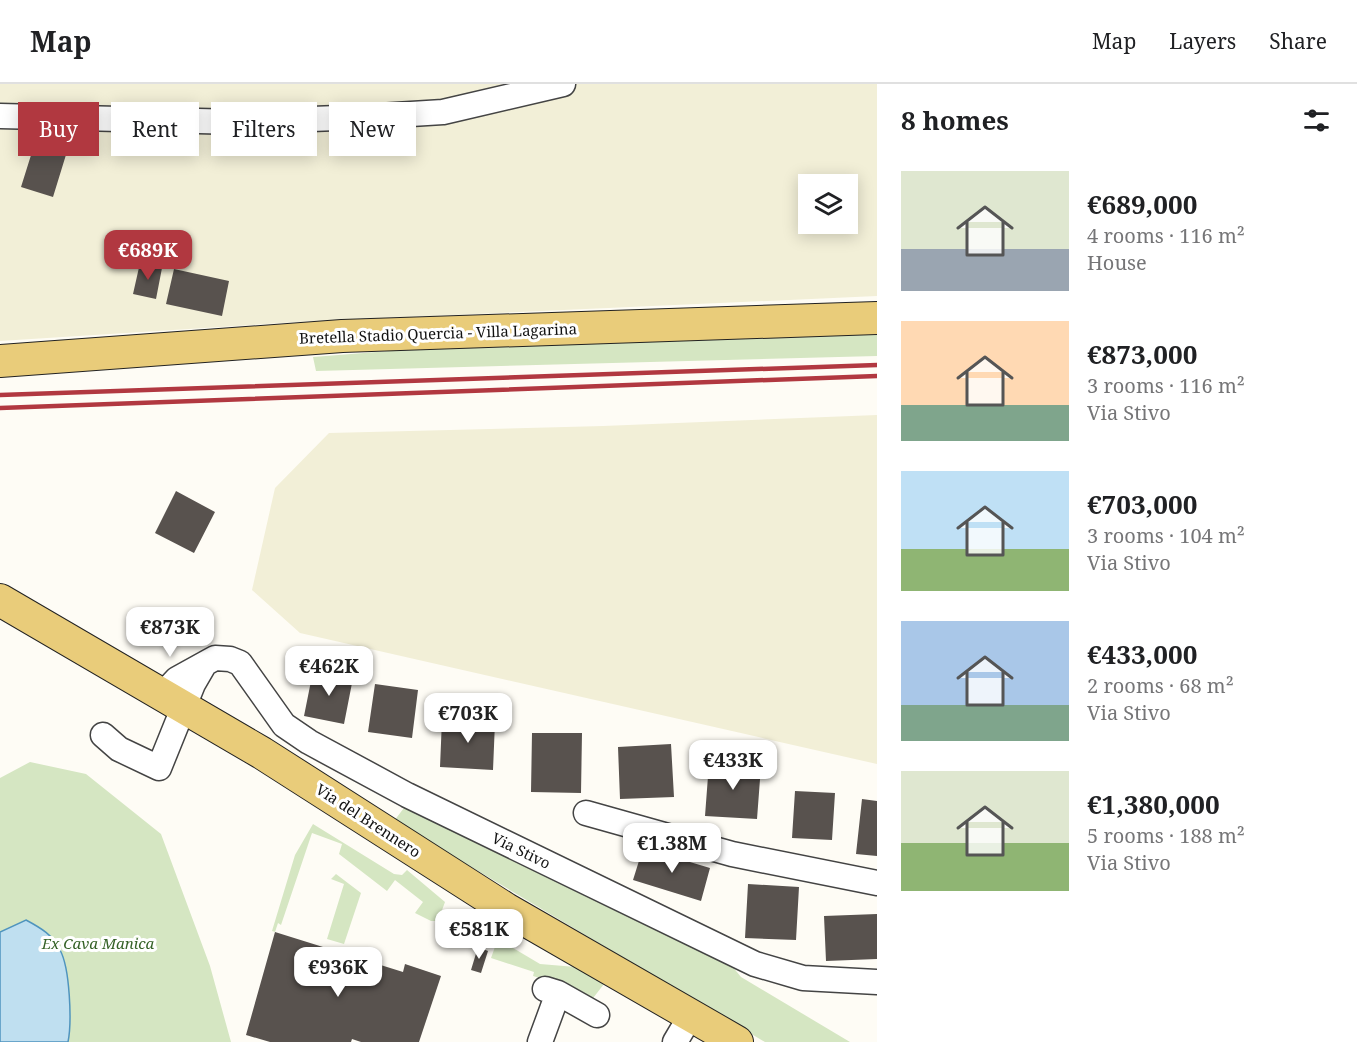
<!DOCTYPE html>
<html lang="en">
<head>
<meta charset="utf-8">
<style>
  :root { --surface:#fff; --page:#f6f6f6; --text:#202124; --muted:#757577; --line:#e0e0e0; --accent:#b13840 }
  body { margin:0; font-family:"Noto Serif",serif; background:var(--page); color:var(--text); height:100vh; display:flex; flex-direction:column; font-size:22px; white-space:nowrap }
  * { box-sizing:border-box; margin:0 }
  p { font-size:20px; color:var(--muted) }
  .icon { flex:none; width:33px; height:33px; fill:none; stroke:currentColor; stroke-width:2; stroke-linecap:round; stroke-linejoin:round }
  .map { position:relative; flex:1; overflow:hidden }
  .sheet { display:flex; flex-direction:column; background:var(--surface); width:480px }
  .sheet>* { flex:none }
  .guide { position:absolute; left:18px; top:18px; width:570px; height:54px; display:flex; gap:12px }
  .buttons { position:absolute; left:798px; top:90px; display:grid; gap:12px }
  .buttons a { display:grid; place-items:center; width:60px; height:60px; border-radius:0px; background:var(--surface); box-shadow:0 3px 15px #0003; font-size:30px }
  .price { position:absolute; translate:-50% -51px; padding:0 14px; border-radius:12px; background:#fff; color:#222; font-size:20px; line-height:39px; filter:drop-shadow(0 2px 3px #0008) }
  .price::after { content:''; position:absolute; left:50%; top:36px; width:18px; height:14px; margin-left:-9px; background:inherit; clip-path:polygon(0 0,100% 0,50% 100%) }
  .price.selected { background:var(--accent); color:#fff }
  ul { padding:0; list-style:none }
  li { display:flex; align-items:center; gap:18px; height:150px; padding:0 24px }
  li span { display:grid; place-items:center; flex:none; width:168px; height:120px; border-radius:0px; color:#555 }
  li>.icon { margin-inline-start:auto }
  span .icon { width:72px; height:72px; fill:#fffc; stroke-width:1 }
  li b { font-size:26px }
  h2 { display:flex; justify-content:space-between; align-items:center; height:72px; padding:0 24px; font-size:26px }
  .tag { padding:0 21px; border-radius:0px; background:var(--surface); box-shadow:0 3px 15px #0003; font-size:21px; line-height:54px }
  .tag.selected { background:var(--accent); color:#fff }
  header { display:flex; align-items:center; gap:36px; box-sizing:border-box; height:84px; padding:0 30px; background:var(--surface); border-bottom:2px solid var(--line) }
  header strong { font-size:28px }
  nav { display:flex; gap:33px; margin-inline-start:auto; font-size:21px }
  main { display:flex; flex:1; min-height:0 }
  .map>svg:first-child { display:block }
  .farmland { fill:#f2efd7; fill-rule:evenodd }
  .green { fill:#d5e6c2 }
  .water { fill:#bfdff0; stroke:#4f94be; stroke-width:1.5 }
  .building { fill:#58524e }
  .lines { fill:none; stroke-linecap:round; stroke-linejoin:round }
  .minor-casing { stroke:#444; stroke-width:27 }
  .major-casing { stroke:#222; stroke-width:34 }
  .minor { stroke:#fff; stroke-width:24 }
  .major { stroke:#e9cc7a; stroke-width:32 }
  .rail { stroke:#b13840; stroke-width:4.5 }
  .labels { text-anchor:middle; stroke-width:6; stroke-linejoin:round; paint-order:stroke }
  .street-label { font-size:15px; fill:#111; stroke:#fff }
  .park-label { font-size:15px; font-style:italic; fill:#356227; stroke:#fff }
</style>
</head>
<body>
<header>
<strong>Map</strong>
<nav><a>Map</a><a>Layers</a><a>Share</a></nav>
</header>
<main>
<div class="map">
<svg width="877" height="958" viewBox="0 0 877 958">
  <rect width="100%" height="100%" fill="#fefcf5"/>
  <!-- farmland -->
  <path class="farmland" d="M 0,0 L 877,0 L 877,212 L 299,238 L 0,257 ZM 808,100 L 848,100 L 848,140 L 808,140 Z
    M 877,331 L 877,680 L 300,549 L 252,506 L 275,404 L 329,349 L 603,342 Z"/>
  <!-- green -->
  <path class="green" d="M 877,247 L 877,272 L 316,287 L 313,273 L 402,266 Z
    M 30,678 L 86,690 L 161,750 L 210,882 L 231,958 L 0,958 L 0,694 Z
    M 407,720 L 723,871 L 741,893 L 850,958 L 765,958 L 394,737 Z
    M 313,740 L 394,790 L 402,791 L 407,786 L 445,818 L 438,837 L 431,837 L 415,829 L 423,818 L 395,796 L 387,807 L 339,770 L 342,760 L 312,749 L 281,841 L 278,839 L 275,848 L 272,847 L 295,771 Z
    M 336,790 L 361,809 L 344,860 L 327,855 L 344,800 L 331,795 Z
    M 503,858 L 540,880 L 576,883 L 604,900 L 590,918 L 563,901 L 533,892 L 534,888 L 491,874 L 496,860 Z"/>
  <!-- water -->
  <path class="water" d="M 26,836 C 41,844 53,851 60,866 C 70,884 72,938 68,958 L 0,958 L 0,848 Z"/>
  <!-- building -->
  <path class="building" d="M 37,52 L 69,61 L 53,113 L 21,103 Z
    M 140,179 L 162,184 L 156,215 L 133,210 Z
    M 174,185 L 229,197 L 222,232 L 166,220 Z
    M 176,407 L 215,428 L 194,469 L 155,449 Z
    M 313,587 L 353,594 L 344,640 L 304,632 Z
    M 375,600 L 418,606 L 412,654 L 368,648 Z
    M 442,635 L 495,638 L 493,686 L 440,683 Z
    M 532,649 L 582,649 L 581,709 L 531,708 Z
    M 671,660 L 674,713 L 620,715 L 618,663 Z
    M 709,679 L 761,682 L 757,735 L 705,732 Z
    M 795,707 L 835,709 L 832,756 L 792,754 Z
    M 862,715 L 877,717 L 877,772 L 856,770 Z
    M 643,764 L 710,784 L 701,817 L 633,796 Z
    M 748,800 L 799,803 L 796,856 L 745,854 Z
    M 877,830 L 877,875 L 826,877 L 824,832 Z
    M 275,848 L 403,888 L 405,880 L 441,892 L 419,958 L 361,958 L 352,955 L 351,958 L 270,958 L 246,951 Z
    M 478,863 L 488,867 L 481,889 L 471,886 Z"/>
  <g class="lines">
    <!-- minor casing -->
    <g class="minor-casing">
      <path id="minor" d="M 0,32 L 238,38 L 363,33 L 443,28 L 563,0
        M 164,609 L 177,595 L 215,574 L 230,575 L 240,579 L 284,641 L 309,658 L 407,711 L 755,880 L 803,894 L 877,898
        M 103,651 L 119,665 L 159,684 L 193,600 L 204,581
        M 586,729 L 732,770 L 877,799
        M 558,909 L 597,931
        M 540,958 L 558,909 L 545,905
        M 675,958 L 691,931"/>
    </g>
    <!-- major casing -->
    <g class="major-casing">
      <path id="major" d="M 0,277 L 342,252 L 877,234
        M 0,516 L 262,669 L 506,825 L 737,958"/>
    </g>
    <!-- minor -->
    <use href="#minor" class="minor"/>
    <!-- major -->
    <use href="#major" class="major"/>
    <!-- rail -->
    <path class="rail" d="M 0,311 L 877,281
      M 0,324 L 877,292"/>
  </g>
  <g class="labels">
    <!-- street labels -->
    <g class="street-label">
      <text transform="translate(438 250) rotate(-2)" y="5">Bretella Stadio Quercia - Villa Lagarina</text>
      <text transform="translate(368 737) rotate(33)" y="5">Via del Brennero</text>
      <text transform="translate(521 767) rotate(26)" y="5">Via Stivo</text>
    </g>
    <!-- park labels -->
    <g class="park-label">
      <text x="98" y="865">Ex Cava Manica</text>
    </g>
  </g>
</svg>
<div class="buttons">
<a><svg class="icon" aria-label="layers" viewBox="0 0 24 24"><path d="M12 4l9 5-9 5-9-5zM3 14l9 5 9-5"/></svg></a>
</div>
<b class="price selected" style="left:148px;top:197px">€689K</b>
<b class="price" style="left:170px;top:574px">€873K</b>
<b class="price" style="left:329px;top:613px">€462K</b>
<b class="price" style="left:468px;top:660px">€703K</b>
<b class="price" style="left:733px;top:707px">€433K</b>
<b class="price" style="left:672px;top:790px">€1.38M</b>
<b class="price" style="left:479px;top:876px">€581K</b>
<b class="price" style="left:338px;top:914px">€936K</b>
<div class="guide">
<a class="tag selected">Buy</a>
<a class="tag">Rent</a>
<a class="tag">Filters</a>
<a class="tag">New</a>
</div>
</div>
<section class="sheet">
<h2>8 homes<svg class="icon" aria-label="filters" viewBox="0 0 24 24"><path d="M4 7h16M4 17h16"/><circle cx="9" cy="7" r="2"/><circle cx="15" cy="17" r="2"/></svg></h2>
<ul>
<li><span style="background:linear-gradient(#dfe7d0 65%,#9aa5b1 0)"><svg class="icon" aria-label="home" viewBox="0 0 24 24"><path d="M3 11l9-7 9 7M6 9v11h12V9"/></svg></span><div><b>€689,000</b><p>4 rooms · 116 m²</p><p>House</p></div></li>
<li><span style="background:linear-gradient(#ffd9b3 70%,#7fa58c 0)"><svg class="icon" aria-label="home" viewBox="0 0 24 24"><path d="M3 11l9-7 9 7M6 9v11h12V9"/></svg></span><div><b>€873,000</b><p>3 rooms · 116 m²</p><p>Via Stivo</p></div></li>
<li><span style="background:linear-gradient(#bfe0f5 65%,#8fb573 0)"><svg class="icon" aria-label="home" viewBox="0 0 24 24"><path d="M3 11l9-7 9 7M6 9v11h12V9"/></svg></span><div><b>€703,000</b><p>3 rooms · 104 m²</p><p>Via Stivo</p></div></li>
<li><span style="background:linear-gradient(#a9c7e8 70%,#7fa58c 0)"><svg class="icon" aria-label="home" viewBox="0 0 24 24"><path d="M3 11l9-7 9 7M6 9v11h12V9"/></svg></span><div><b>€433,000</b><p>2 rooms · 68 m²</p><p>Via Stivo</p></div></li>
<li><span style="background:linear-gradient(#dfe7d0 60%,#8fb573 0)"><svg class="icon" aria-label="home" viewBox="0 0 24 24"><path d="M3 11l9-7 9 7M6 9v11h12V9"/></svg></span><div><b>€1,380,000</b><p>5 rooms · 188 m²</p><p>Via Stivo</p></div></li>
</ul>
</section>
</main>
</body>
</html>
